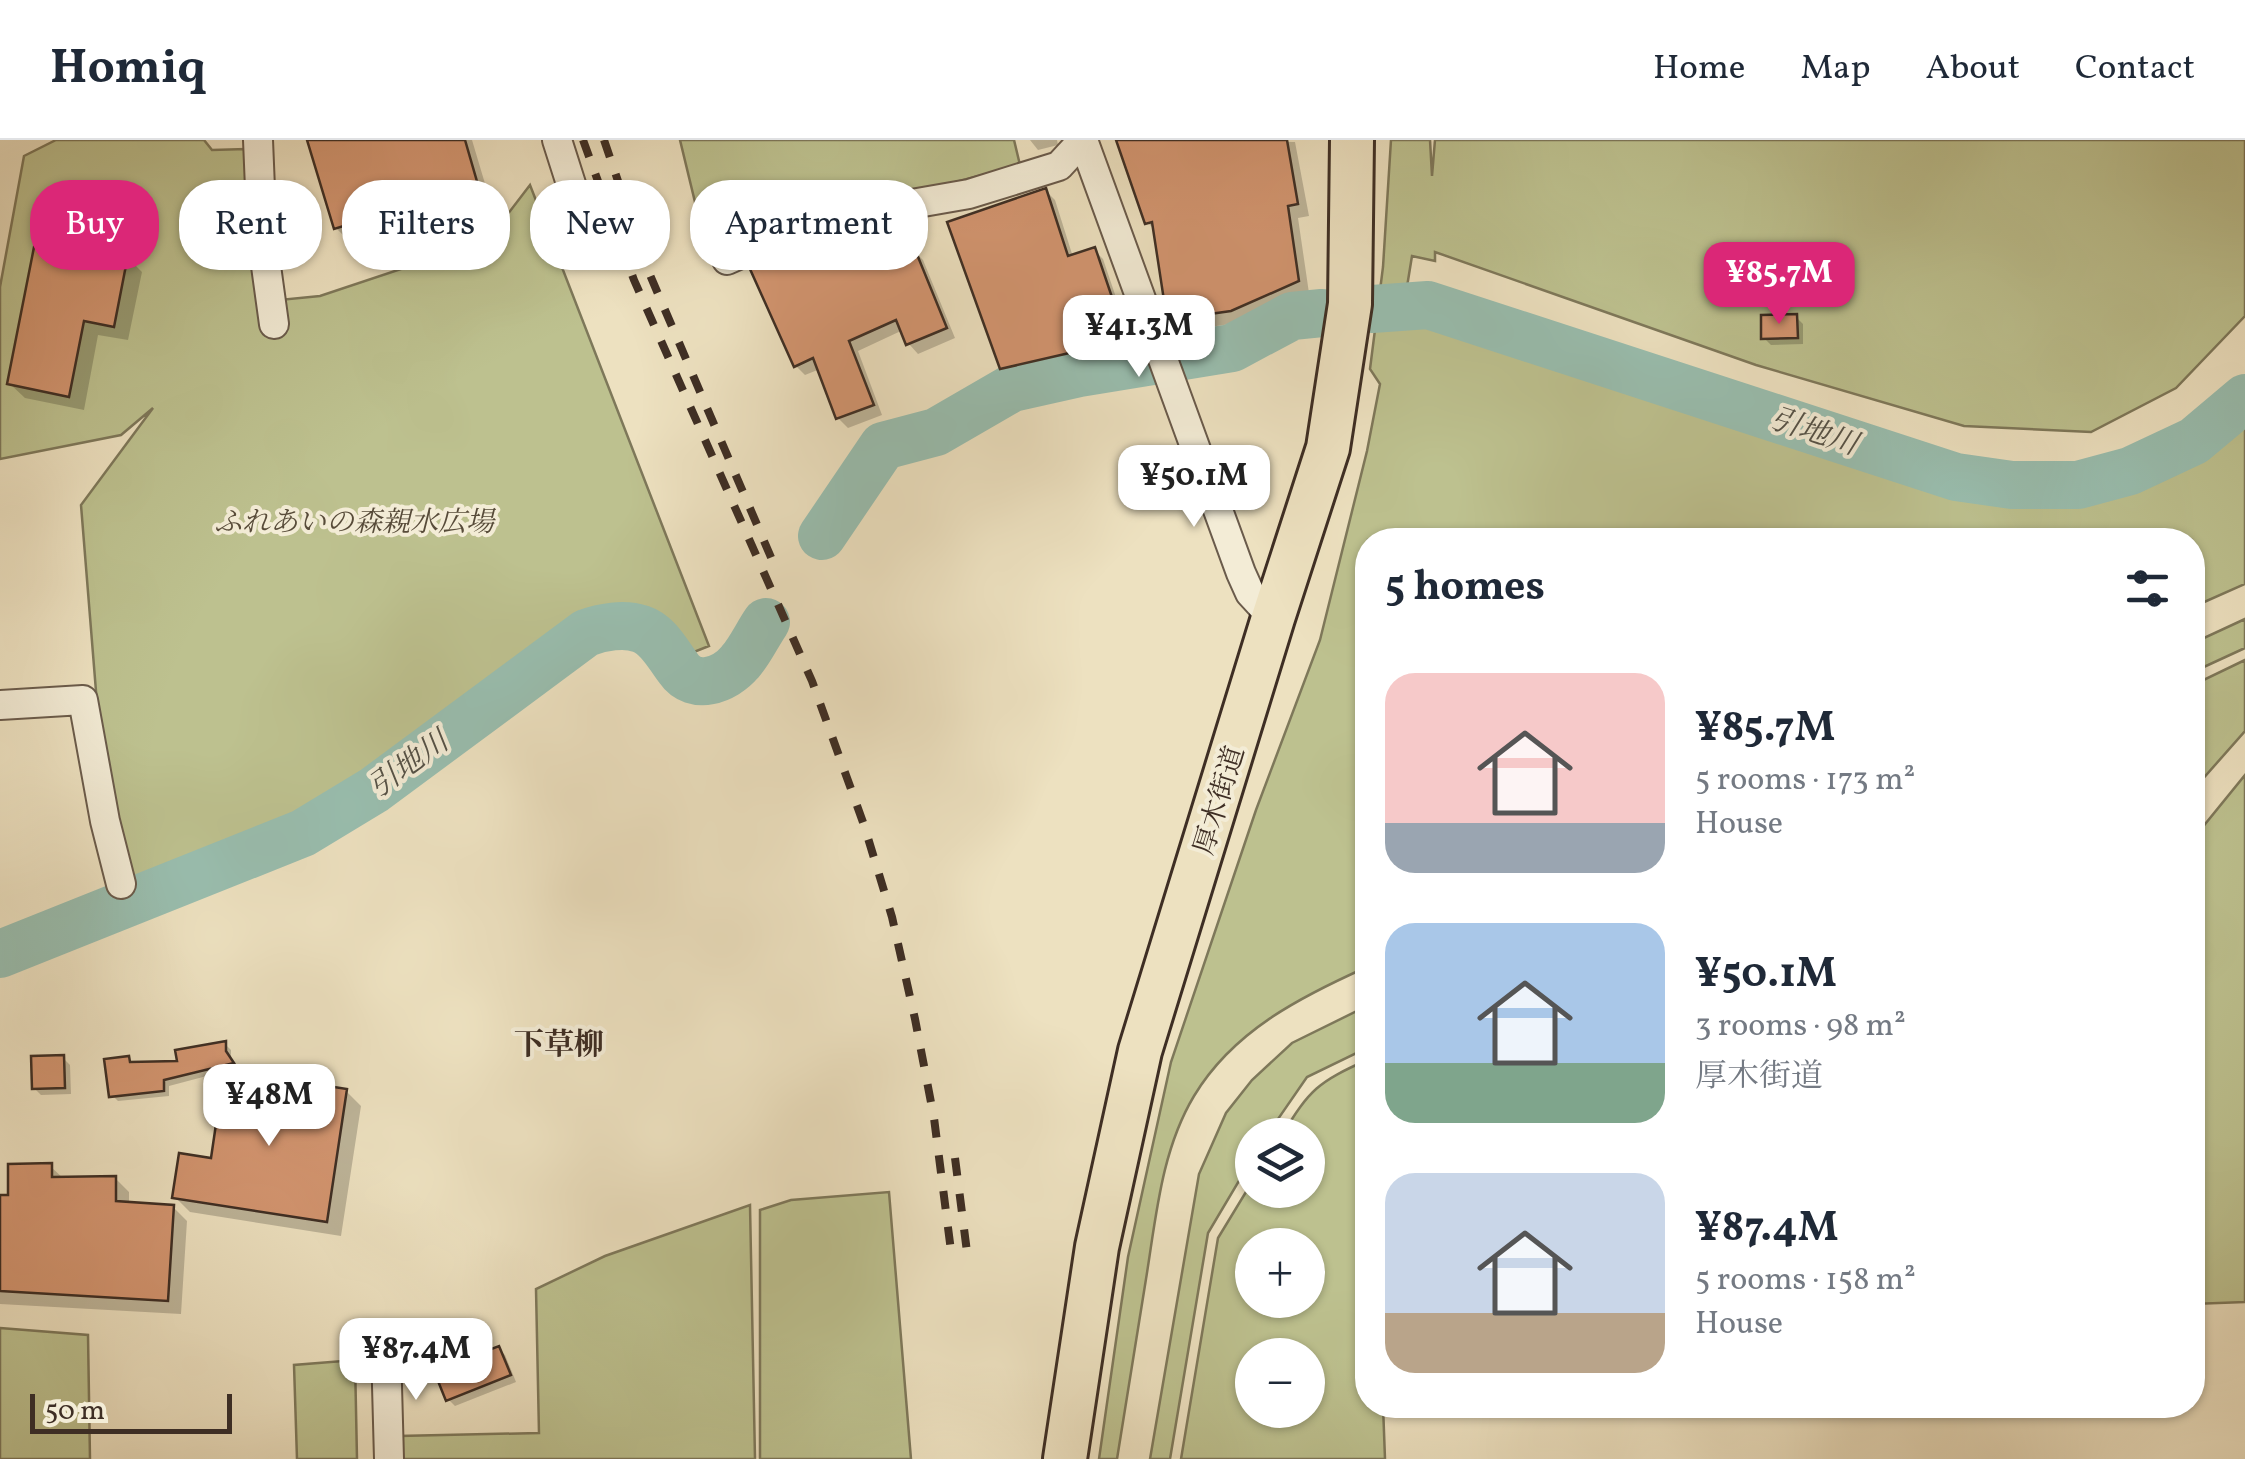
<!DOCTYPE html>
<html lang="en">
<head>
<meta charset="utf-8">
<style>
  :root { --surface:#fff; --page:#f6f6f7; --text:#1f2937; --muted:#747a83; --line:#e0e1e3; --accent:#db2777 }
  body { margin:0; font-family:Vollkorn,"Noto Serif JP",serif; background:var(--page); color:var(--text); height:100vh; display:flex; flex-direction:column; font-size:38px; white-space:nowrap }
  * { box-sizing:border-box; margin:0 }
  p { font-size:32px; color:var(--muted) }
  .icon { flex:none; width:55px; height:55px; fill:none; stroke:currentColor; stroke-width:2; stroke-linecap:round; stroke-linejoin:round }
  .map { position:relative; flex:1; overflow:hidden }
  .panel { position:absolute; left:1355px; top:388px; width:850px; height:890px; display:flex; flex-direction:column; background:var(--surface); border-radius:40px; box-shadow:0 2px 8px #0004 }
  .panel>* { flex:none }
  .top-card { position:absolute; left:30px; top:40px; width:950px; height:90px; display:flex; gap:20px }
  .tools { position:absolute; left:1235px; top:978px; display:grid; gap:20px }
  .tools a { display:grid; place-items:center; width:90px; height:90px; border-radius:50%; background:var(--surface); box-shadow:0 2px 8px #0004; font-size:50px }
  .scale { position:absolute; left:30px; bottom:25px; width:202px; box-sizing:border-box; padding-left:10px; border:5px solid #3e2e24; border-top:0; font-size:28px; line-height:35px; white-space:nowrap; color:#3e2e24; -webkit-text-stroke:8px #f3ecd6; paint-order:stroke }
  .price { position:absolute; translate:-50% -85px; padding:0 22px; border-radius:20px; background:#fff; color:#222; font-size:32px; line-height:65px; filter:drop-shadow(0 2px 5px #0008) }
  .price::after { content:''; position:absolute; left:50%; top:60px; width:30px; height:22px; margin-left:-15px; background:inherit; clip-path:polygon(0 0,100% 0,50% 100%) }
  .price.active { background:var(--accent); color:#fff }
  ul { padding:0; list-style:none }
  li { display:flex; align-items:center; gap:30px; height:250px; padding:0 30px }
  li span { display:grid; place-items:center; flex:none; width:280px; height:200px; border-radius:30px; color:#555 }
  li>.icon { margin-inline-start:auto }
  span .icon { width:120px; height:120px; fill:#fffc; stroke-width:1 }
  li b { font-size:42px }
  h2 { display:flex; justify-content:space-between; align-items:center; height:120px; padding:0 30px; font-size:42px }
  .chip { padding:0 35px; border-radius:40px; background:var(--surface); box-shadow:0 2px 8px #0004; font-size:35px; line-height:90px }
  .chip.active { background:var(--accent); color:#fff }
  header { display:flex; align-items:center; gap:60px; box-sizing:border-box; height:140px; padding:0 50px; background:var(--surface); border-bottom:2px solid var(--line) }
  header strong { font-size:48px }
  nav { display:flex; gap:55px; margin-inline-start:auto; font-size:35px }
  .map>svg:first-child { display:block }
  .green { fill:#bdc18f; stroke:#7e785a; stroke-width:2.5; fill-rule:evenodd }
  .shadow { fill:#0003 }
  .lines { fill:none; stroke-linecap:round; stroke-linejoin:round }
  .river { stroke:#99beaf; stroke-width:48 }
  .building { fill:#d39570; stroke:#3e2e24; stroke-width:2.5 }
  .street-casing { stroke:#6a5b4b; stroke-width:32 }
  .primary-casing { stroke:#3e2e24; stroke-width:48 }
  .street { stroke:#f3ecd6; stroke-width:28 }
  .primary { stroke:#ede1c0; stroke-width:42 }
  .rail { stroke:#3e2e24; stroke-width:8; stroke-dasharray:18 18; stroke-linecap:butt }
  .labels { text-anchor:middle; stroke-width:8; stroke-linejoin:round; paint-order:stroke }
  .park-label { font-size:28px; font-style:italic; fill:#574b39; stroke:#f3ecd6 }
  .street-label { font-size:28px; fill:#3e2e24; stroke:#f3ecd6 }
  .water-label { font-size:30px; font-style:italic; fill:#555247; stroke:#f3ecd6 }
  .neighbourhood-label { font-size:30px; font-weight:bold; fill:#3e2e24; stroke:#f3ecd6 }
</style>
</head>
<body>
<header>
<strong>Homiq</strong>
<nav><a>Home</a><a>Map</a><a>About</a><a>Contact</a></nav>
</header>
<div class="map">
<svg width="2245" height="1319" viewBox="0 0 2245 1319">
  <rect width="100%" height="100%" fill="#ede1c0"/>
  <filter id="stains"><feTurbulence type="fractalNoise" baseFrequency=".002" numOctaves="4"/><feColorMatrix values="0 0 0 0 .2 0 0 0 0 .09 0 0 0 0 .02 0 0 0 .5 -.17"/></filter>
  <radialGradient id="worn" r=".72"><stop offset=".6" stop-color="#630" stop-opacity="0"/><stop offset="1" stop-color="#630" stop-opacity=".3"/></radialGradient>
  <!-- green -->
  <path class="green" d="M 56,0 L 204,0 L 212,10 L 246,9 L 280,160 L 320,156 L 488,100 L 530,45 L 709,506 L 689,514 L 620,503 L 569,514 L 330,663 L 132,744 L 98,576 L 81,365 L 153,268 L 121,295 L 0,319 L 0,147 L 24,16 Z
    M 680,0 L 1014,0 L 1020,25 L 914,53 L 814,64 L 709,120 Z
    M 1391,0 L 1430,0 L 1432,36 L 1435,0 L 2245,0 L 2245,176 L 2176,248 L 2091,292 L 1964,286 L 1756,225 L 1435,112 L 1435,121 L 1412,116 L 1405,159 L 1512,208 L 1662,261 L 2000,350 C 2109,365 2163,338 2245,269 L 2245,444 L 2193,467 L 2192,400 L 1368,400 L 1367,827 C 1300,857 1233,891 1194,956 C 1161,1011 1156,1078 1146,1139 C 1136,1199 1127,1259 1117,1319 L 1099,1319 L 1128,1117 L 1171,922 L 1256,670 L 1320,500 L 1367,311 L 1380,244 L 1370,229 L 1383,127 Z
    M 2245,479 L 2245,508 L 2193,532 L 2193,503 Z
    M 2245,520 L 2245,591 L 2193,650 L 2193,545 Z
    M 2245,635 L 2245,1162 L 2193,1164 L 2193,699 Z
    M 1367,866 L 1367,908 L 1307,937 L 1267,995 L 1252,995 L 1252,1019 L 1208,1093 L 1170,1319 L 1150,1319 L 1199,1034 L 1226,973 L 1252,940 L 1292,903 Z
    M 1367,920 L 1368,1265 L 1383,1265 L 1385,1319 L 1181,1319 L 1218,1098 L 1252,1042 L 1252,1050 L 1308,1050 L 1308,995 L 1282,995 C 1310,949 1318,942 1367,920 ZM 1252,1105 L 1308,1105 L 1308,1160 L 1252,1160 ZM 1252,1215 L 1308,1215 L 1308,1270 L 1252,1270 Z
    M 889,1052 L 911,1319 L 760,1319 L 760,1070 L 791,1060 Z
    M 750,1065 L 755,1319 L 399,1319 L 399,1296 L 539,1293 L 536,1149 L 605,1116 Z
    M 0,1188 L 88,1195 L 90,1319 L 0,1319 Z
    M 355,1220 L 357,1319 L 297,1319 L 294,1225 Z"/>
  <!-- shadow -->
  <path class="shadow" d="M 309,0 L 472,0 L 489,57 L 348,100 L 336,88 Z
    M 1030,0 L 1057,0 L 1058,5 L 1038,10 Z
    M 1159,0 L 1295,2 L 1309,76 L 1298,78 L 1309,153 L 1244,182 L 1182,191 L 1170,179 L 1156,91 L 1148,83 Z
    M 1046,51 L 1055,60 L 1073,117 L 1094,110 L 1103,119 L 1124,181 L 1080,196 L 1086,219 L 1011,237 L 1002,228 Z
    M 892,88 L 901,98 L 907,112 L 913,110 L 923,120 L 955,198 L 918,214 L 909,204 L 903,190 L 858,211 L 882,275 L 848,288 L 838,278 L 820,229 L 805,235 L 796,226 L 788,114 L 795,121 Z
    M 127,117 L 142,132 L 128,200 L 98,195 L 84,270 L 25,258 L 10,244 Z
    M 1796,177 L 1803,184 L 1803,204 L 1771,205 L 1764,198 Z
    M 225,904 L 231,910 L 231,919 L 237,928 L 169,946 L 169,956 L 118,961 L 112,955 L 128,918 L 135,925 L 180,923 Z
    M 62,917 L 70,925 L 71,954 L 41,955 L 34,948 Z
    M 346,951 L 361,966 L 341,1096 L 190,1072 L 175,1057 L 213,1020 Z
    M 50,1026 L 64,1039 L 115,1038 L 129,1052 L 129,1065 L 173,1067 L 187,1081 L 181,1174 L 0,1164 L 0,1057 L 10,1058 Z
    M 498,1208 L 505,1215 L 516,1242 L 455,1266 L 448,1259 Z"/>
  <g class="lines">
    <!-- river -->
    <path class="river" d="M 1372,169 L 1428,165 L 1956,337 L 2012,345 L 2078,345 L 2130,331 L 2194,301 L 2245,258
      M 822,396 L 883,306 L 936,292 L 1012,248 L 1079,233 L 1232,208 L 1292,176 L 1322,173
      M 0,814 L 303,693 L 374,650 L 586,493 C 602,487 624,483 641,489 C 659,495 668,515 679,529 C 694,551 725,540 740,522 C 750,511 757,495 766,482"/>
  </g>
  <!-- building -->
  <path class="building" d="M 307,0 L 465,0 L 478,45 L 334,89 Z
    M 1116,0 L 1287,0 L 1298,64 L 1288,66 L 1299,141 L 1231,171 L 1167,180 L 1152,82 L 1145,84 Z
    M 1046,48 L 1068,116 L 1095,107 L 1117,172 L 1073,187 L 1078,211 L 1000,229 L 947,82 Z
    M 892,85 L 903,112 L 914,107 L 947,188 L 906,205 L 896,180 L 849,201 L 874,265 L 836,279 L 813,218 L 794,227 L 750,129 L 789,111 L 793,119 L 831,100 L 833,104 L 867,89 Z
    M 36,97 L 128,115 L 114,187 L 84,181 L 69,257 L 7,244 Z
    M 1797,174 L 1798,198 L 1761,199 L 1761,175 Z
    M 226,901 L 226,911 L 234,923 L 164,940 L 164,951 L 109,957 L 104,919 L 129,916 L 130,922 L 177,921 L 175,910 Z
    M 64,915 L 65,948 L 32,949 L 31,916 Z
    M 224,930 L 347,949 L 327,1082 L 172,1058 L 179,1013 L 211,1018 Z
    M 52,1023 L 52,1037 L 116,1036 L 116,1061 L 174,1065 L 168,1161 L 0,1151 L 0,1055 L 8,1055 L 8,1024 Z
    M 499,1206 L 511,1235 L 446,1261 L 434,1231 Z"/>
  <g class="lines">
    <!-- street casing -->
    <g class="street-casing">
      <path id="street" d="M 258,0 L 262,97 L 274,184
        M 557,0 L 572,47
        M 1083,0 L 1241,433 L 1250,453 L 1273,478
        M 727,120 L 814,81 L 969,54 L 1059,26 L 1083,0
        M 0,565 L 83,560 L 105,681 L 121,744
        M 386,1209 L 389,1319"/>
    </g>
    <!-- primary casing -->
    <g class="primary-casing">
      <path id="primary" d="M 1065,1319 L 1097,1107 L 1140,911 L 1273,478 L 1328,308 L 1350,164 L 1352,0"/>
    </g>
    <!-- street -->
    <use href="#street" class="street"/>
    <!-- primary -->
    <use href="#primary" class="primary"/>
    <!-- rail -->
    <path class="rail" d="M 583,0 L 634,140 L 812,541 L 864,685 L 892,777 L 915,879 L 934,978 L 951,1111
      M 604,0 L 650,135 L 773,422
      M 955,1018 L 967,1112"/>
  </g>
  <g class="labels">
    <!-- park labels -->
    <g class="park-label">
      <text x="354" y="391">ふれあいの森親水広場</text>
    </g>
    <!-- street labels -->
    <g class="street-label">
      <text transform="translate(1218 660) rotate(-73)" y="10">厚木街道</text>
    </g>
    <!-- water labels -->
    <g class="water-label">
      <text transform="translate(1814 291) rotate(18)" y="10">引地川</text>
      <text transform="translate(408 624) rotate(-36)" y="10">引地川</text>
    </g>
    <!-- neighbourhood labels -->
    <g class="neighbourhood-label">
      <text x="559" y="914">下草柳</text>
    </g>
  </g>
  <rect width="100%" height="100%" filter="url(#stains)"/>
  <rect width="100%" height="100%" fill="url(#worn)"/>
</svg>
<div class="tools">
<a><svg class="icon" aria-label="layers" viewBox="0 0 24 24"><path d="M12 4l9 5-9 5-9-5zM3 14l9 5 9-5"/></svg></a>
<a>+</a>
<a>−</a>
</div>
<div class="scale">50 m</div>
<b class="price active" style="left:1779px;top:187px">¥85.7M</b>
<b class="price" style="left:1139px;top:240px">¥41.3M</b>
<b class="price" style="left:1194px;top:390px">¥50.1M</b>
<b class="price" style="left:269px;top:1009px">¥48M</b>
<b class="price" style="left:416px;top:1263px">¥87.4M</b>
<div class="top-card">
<a class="chip active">Buy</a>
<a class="chip">Rent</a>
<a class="chip">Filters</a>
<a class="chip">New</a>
<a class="chip">Apartment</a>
</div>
<section class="panel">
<h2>5 homes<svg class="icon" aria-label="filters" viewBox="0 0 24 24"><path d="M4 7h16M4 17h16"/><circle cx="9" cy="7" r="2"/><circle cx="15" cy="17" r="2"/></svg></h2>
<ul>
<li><span style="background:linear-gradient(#f6c9c9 75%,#9aa5b1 0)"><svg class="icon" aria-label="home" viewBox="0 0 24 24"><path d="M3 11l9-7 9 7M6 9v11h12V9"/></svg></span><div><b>¥85.7M</b><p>5 rooms · 173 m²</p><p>House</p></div></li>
<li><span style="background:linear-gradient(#a9c7e8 70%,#7fa58c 0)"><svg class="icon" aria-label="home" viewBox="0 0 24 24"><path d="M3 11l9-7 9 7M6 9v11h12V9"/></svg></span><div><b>¥50.1M</b><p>3 rooms · 98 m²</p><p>厚木街道</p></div></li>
<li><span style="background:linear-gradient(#c9d6e8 70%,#b9a48a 0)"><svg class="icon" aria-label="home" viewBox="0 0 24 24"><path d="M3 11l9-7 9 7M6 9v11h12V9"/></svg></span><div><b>¥87.4M</b><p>5 rooms · 158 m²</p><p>House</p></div></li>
</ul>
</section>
</div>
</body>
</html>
